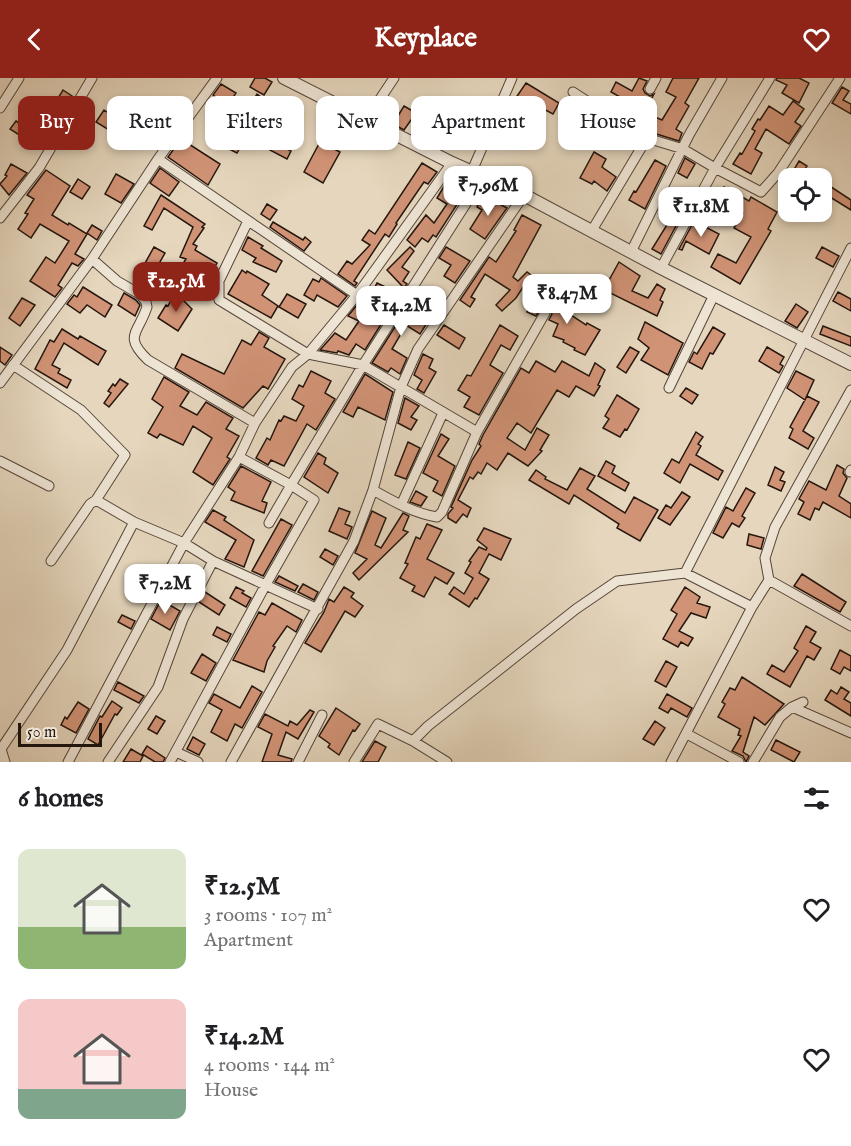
<!DOCTYPE html>
<html lang="en">
<head>
<meta charset="utf-8">
<style>
  :root { --surface:#fff; --page:#f6f6f6; --text:#202124; --muted:#757577; --accent:#8f2418 }
  body { margin:0; font-family:"IM FELL English",serif; background:var(--page); color:var(--text); height:100vh; display:flex; flex-direction:column; font-size:22px; white-space:nowrap }
  * { box-sizing:border-box; margin:0 }
  p { font-size:20px; color:var(--muted) }
  .icon { flex:none; width:33px; height:33px; fill:none; stroke:currentColor; stroke-width:2; stroke-linecap:round; stroke-linejoin:round }
  .map { position:relative; height:684px; overflow:hidden }
  .drawer { display:flex; flex-direction:column; background:var(--surface); flex:1 }
  .drawer>* { flex:none }
  .hud { position:absolute; left:18px; top:18px; width:816px; height:54px; display:flex; gap:12px }
  .controls { position:absolute; left:778px; top:90px; display:grid; gap:12px }
  .controls a { display:grid; place-items:center; width:54px; height:54px; border-radius:12px; background:var(--surface); box-shadow:0 3px 9px #0003; font-size:30px }
  .scale { position:absolute; left:18px; bottom:15px; width:84px; box-sizing:border-box; padding-left:6px; border:3px solid #25160e; border-top:0; font-size:16px; line-height:21px; white-space:nowrap; color:#25160e; -webkit-text-stroke:4px #eee4d4; paint-order:stroke }
  .price { position:absolute; translate:-50% -51px; padding:0 14px; border-radius:12px; background:#fff; color:#222; font-size:20px; line-height:39px; filter:drop-shadow(0 2px 3px #0008) }
  .price::after { content:''; position:absolute; left:50%; top:36px; width:18px; height:14px; margin-left:-9px; background:inherit; clip-path:polygon(0 0,100% 0,50% 100%) }
  .price.current { background:var(--accent); color:#fff }
  ul { padding:0; list-style:none }
  li { display:flex; align-items:center; gap:18px; height:150px; padding:0 18px }
  li span { display:grid; place-items:center; flex:none; width:168px; height:120px; border-radius:12px; color:#555 }
  li>.icon { margin-inline-start:auto }
  span .icon { width:72px; height:72px; fill:#fffc; stroke-width:1 }
  li b { font-size:26px }
  h2 { display:flex; justify-content:space-between; align-items:center; height:72px; padding:0 18px; font-size:26px }
  .pill { padding:0 21px; border-radius:12px; background:var(--surface); box-shadow:0 3px 9px #0003; font-size:21px; line-height:54px }
  .pill.current { background:var(--accent); color:#fff }
  header { display:flex; justify-content:space-between; align-items:center; height:78px; padding:0 18px; background:var(--accent); color:#fff; font-size:27px; font-weight:700 }
  .map>svg:first-child { display:block }
  .building { fill:#d19376; stroke:#25160e; stroke-width:1.5 }
  .lines { fill:none; stroke-linecap:round; stroke-linejoin:round }
  .minor-casing { stroke:#55463a; stroke-width:11 }
  .tertiary-casing { stroke:#55463a; stroke-width:14 }
  .minor { stroke:#eee4d4; stroke-width:9 }
  .tertiary { stroke:#eee4d4; stroke-width:12 }
</style>
</head>
<body>
<header><svg class="icon" aria-label="back" viewBox="0 0 24 24"><path d="M15 5l-7 7 7 7"/></svg>Keyplace<svg class="icon" aria-label="heart" viewBox="0 0 24 24"><path d="M12 20l-8-8c-3-5 5-10 8-4 3-6 11-1 8 4z"/></svg></header>
<div class="map">
<svg width="851" height="684" viewBox="0 0 851 684">
  <rect width="100%" height="100%" fill="#e5d6bd"/>
  <filter id="stains"><feTurbulence type="fractalNoise" baseFrequency=".00333" numOctaves="4"/><feColorMatrix values="0 0 0 0 .2 0 0 0 0 .09 0 0 0 0 .02 0 0 0 .5 -.17"/></filter>
  <radialGradient id="worn" r=".72"><stop offset=".6" stop-color="#630" stop-opacity="0"/><stop offset="1" stop-color="#630" stop-opacity=".3"/></radialGradient>
  <!-- building -->
  <path class="building" d="M 255,0 L 265,0 L 272,4 L 264,17 L 250,9 Z
    M 639,0 L 647,3 L 643,11 L 645,15 L 650,18 L 654,16 L 645,33 L 611,14 L 616,4 L 632,13 Z
    M 673,0 L 699,0 L 685,25 L 689,28 L 676,51 L 682,55 L 679,63 L 650,54 L 631,44 L 637,31 L 662,42 L 676,19 L 666,14 Z
    M 777,0 L 799,0 L 809,5 L 799,25 L 782,15 L 787,7 L 776,2 Z
    M 526,5 L 559,25 L 553,36 L 538,28 L 517,60 L 503,51 L 517,30 L 511,27 Z
    M 221,6 L 236,15 L 228,27 L 213,17 Z
    M 842,9 L 849,13 L 843,22 L 851,26 L 851,36 L 832,25 Z
    M 63,12 L 72,18 L 65,32 L 55,25 Z
    M 257,16 L 266,23 L 261,31 L 268,36 L 255,57 L 249,54 L 237,75 L 221,67 L 238,38 L 242,41 Z
    M 793,23 L 804,31 L 795,44 L 801,48 L 789,66 L 766,51 L 755,71 L 762,75 L 751,96 L 733,86 L 740,75 L 742,76 L 755,53 L 752,51 L 758,41 L 760,42 L 769,28 L 783,37 Z
    M 83,28 L 94,35 L 89,44 L 86,42 L 78,55 L 70,50 Z
    M 404,28 L 416,35 L 404,52 L 393,46 Z
    M 104,32 L 121,44 L 114,55 L 96,44 Z
    M 16,43 L 30,52 L 24,60 L 10,51 Z
    M 325,51 L 340,60 L 334,71 L 340,74 L 323,105 L 304,94 L 321,62 L 320,61 Z
    M 181,61 L 220,86 L 208,107 L 168,79 Z
    M 272,63 L 291,73 L 287,81 L 268,71 Z
    M 594,74 L 606,81 L 602,89 L 616,99 L 607,113 L 594,103 L 592,106 L 580,100 Z
    M 685,80 L 695,86 L 687,100 L 678,95 Z
    M 655,82 L 666,88 L 645,131 L 629,122 L 634,113 L 636,114 Z
    M 799,83 L 807,88 L 799,100 L 789,100 Z
    M 422,85 L 437,94 L 428,106 L 424,104 L 396,145 L 397,146 L 389,159 L 385,156 L 354,203 L 357,205 L 355,208 L 338,196 L 347,183 L 352,186 L 370,167 L 362,162 L 369,152 L 375,156 Z
    M 11,86 L 27,95 L 9,117 L 0,106 L 7,98 L 5,97 Z
    M 160,90 L 179,104 L 169,118 L 150,105 Z
    M 46,92 L 70,108 L 52,137 L 68,147 L 69,145 L 87,156 L 75,176 L 84,181 L 78,188 L 72,185 L 58,207 L 62,210 L 55,219 L 30,203 L 46,179 L 55,185 L 69,163 L 40,146 L 31,160 L 18,151 L 28,136 L 25,135 L 34,121 L 27,117 Z
    M 116,96 L 134,106 L 121,125 L 105,116 Z
    M 78,101 L 90,109 L 82,121 L 70,114 Z
    M 822,103 L 851,122 L 851,132 L 822,114 Z
    M 446,105 L 454,110 L 451,115 L 453,116 L 460,106 L 467,111 L 436,159 L 433,157 L 428,164 L 422,160 L 415,169 L 407,162 L 426,137 L 434,145 L 447,126 L 437,120 Z
    M 724,109 L 749,123 L 751,119 L 777,134 L 768,151 L 771,153 L 740,206 L 711,189 L 718,176 L 736,185 L 751,159 L 734,150 L 743,135 L 718,121 Z
    M 161,117 L 205,146 L 202,149 L 204,150 L 193,166 L 197,168 L 195,172 L 217,185 L 213,192 L 210,190 L 195,213 L 173,201 L 186,181 L 180,179 L 193,149 L 164,130 L 152,152 L 144,148 Z
    M 483,117 L 507,130 L 485,161 L 470,151 L 482,132 L 477,129 Z
    M 666,119 L 685,131 L 661,176 L 652,171 L 670,142 L 663,137 L 666,131 L 661,128 Z
    M 267,126 L 277,132 L 270,142 L 261,136 Z
    M 522,137 L 541,147 L 513,199 L 518,203 L 527,194 L 531,197 L 516,220 L 502,233 L 496,227 L 510,212 L 485,196 L 471,219 L 475,221 L 470,229 L 460,222 L 489,179 L 496,184 L 516,153 L 514,152 Z
    M 694,143 L 719,156 L 709,176 L 686,163 L 682,172 L 679,171 Z
    M 273,144 L 303,162 L 305,159 L 311,164 L 304,173 L 270,149 Z
    M 92,147 L 102,153 L 97,162 L 87,155 Z
    M 248,159 L 263,168 L 261,170 L 282,183 L 276,194 L 253,184 L 256,180 L 242,172 Z
    M 154,169 L 165,175 L 156,191 L 148,187 L 155,194 L 150,201 L 159,206 L 153,216 L 150,214 L 149,216 L 134,205 Z
    M 410,169 L 414,173 L 402,189 L 409,194 L 403,203 L 407,206 L 404,210 L 387,192 Z
    M 446,169 L 470,183 L 455,205 L 444,198 L 451,187 L 439,180 Z
    M 822,169 L 839,178 L 833,189 L 816,180 Z
    M 619,184 L 640,198 L 632,213 L 648,220 L 657,206 L 665,211 L 660,222 L 663,224 L 657,238 L 602,211 L 606,203 L 608,204 Z
    M 242,192 L 246,195 L 247,193 L 269,206 L 262,217 L 278,228 L 271,240 L 228,216 Z
    M 321,200 L 347,218 L 338,229 L 317,217 L 314,223 L 304,217 L 313,201 L 319,204 Z
    M 377,205 L 400,216 L 365,272 L 356,266 L 349,277 L 338,273 L 337,275 L 320,272 L 335,255 L 346,262 L 359,243 L 348,238 L 369,212 L 372,215 Z
    M 83,209 L 112,227 L 105,239 L 87,227 L 80,235 L 67,226 L 74,217 L 77,219 Z
    M 418,213 L 428,219 L 416,238 L 427,245 L 420,256 L 406,247 L 392,271 L 407,280 L 400,296 L 391,290 L 388,294 L 372,285 L 412,222 L 421,227 L 414,220 Z
    M 539,213 L 546,218 L 545,220 L 586,247 L 587,245 L 600,252 L 585,277 L 574,272 L 575,270 L 563,264 L 564,262 L 553,258 L 558,246 L 549,242 L 552,236 L 549,230 L 541,230 L 536,238 L 527,234 Z
    M 175,214 L 192,231 L 178,253 L 158,240 L 166,227 L 168,228 Z
    M 838,214 L 851,221 L 851,233 L 833,223 Z
    M 124,215 L 136,222 L 140,227 L 135,238 L 118,227 Z
    M 287,216 L 306,226 L 298,240 L 279,229 Z
    M 22,220 L 35,227 L 20,248 L 9,240 Z
    M 796,226 L 808,234 L 797,250 L 785,243 Z
    M 645,244 L 683,265 L 668,297 L 641,282 L 649,270 L 638,261 Z
    M 444,247 L 465,260 L 459,271 L 437,257 Z
    M 500,247 L 518,258 L 510,272 L 501,267 L 490,287 L 503,295 L 479,337 L 464,329 L 470,319 L 458,312 L 467,297 L 471,298 Z
    M 823,248 L 851,259 L 851,268 L 820,256 Z
    M 713,249 L 725,256 L 713,276 L 710,275 L 702,291 L 689,284 L 694,274 L 697,276 Z
    M 62,251 L 78,261 L 80,258 L 106,273 L 98,287 L 64,265 L 52,287 L 60,291 L 58,295 L 71,302 L 67,310 L 35,291 L 50,262 L 54,264 Z
    M 259,254 L 269,260 L 264,269 L 285,281 L 268,311 L 263,308 L 243,330 L 175,290 L 182,276 L 224,296 L 242,262 L 251,267 Z
    M 0,269 L 12,277 L 5,287 L 0,283 Z
    M 630,269 L 639,274 L 626,295 L 617,289 Z
    M 767,269 L 784,279 L 780,286 L 783,288 L 779,295 L 759,283 Z
    M 423,276 L 433,281 L 429,290 L 436,294 L 424,315 L 417,311 L 422,302 L 414,297 Z
    M 536,283 L 555,294 L 562,283 L 589,298 L 595,285 L 605,292 L 598,307 L 600,308 L 594,318 L 576,308 L 569,319 L 557,312 L 531,355 L 517,345 L 507,360 L 525,372 L 537,350 L 549,357 L 540,372 L 542,373 L 528,388 L 508,375 L 497,392 L 487,385 L 481,396 L 478,394 L 473,401 L 470,399 L 458,422 L 471,430 L 467,439 L 463,436 L 456,445 L 448,440 L 448,436 L 453,430 L 451,429 L 472,382 L 481,368 L 479,366 L 483,357 L 521,290 L 529,295 Z
    M 311,293 L 331,303 L 325,315 L 335,321 L 316,352 L 307,346 L 284,388 L 271,382 L 268,387 L 256,380 L 267,360 L 270,362 L 279,342 L 281,343 L 284,338 L 296,343 L 304,328 L 292,321 L 299,307 L 303,309 Z
    M 796,293 L 814,302 L 805,322 L 787,310 Z
    M 365,296 L 393,314 L 385,342 L 358,329 L 353,339 L 343,334 Z
    M 164,299 L 189,314 L 180,328 L 197,337 L 206,324 L 233,340 L 226,351 L 239,358 L 227,379 L 230,381 L 213,407 L 193,394 L 212,360 L 193,348 L 183,367 L 160,356 L 157,360 L 148,355 L 163,329 L 152,321 Z
    M 120,301 L 128,306 L 109,329 L 104,325 L 111,315 L 108,313 L 113,306 L 115,308 Z
    M 686,310 L 698,317 L 692,326 L 680,318 Z
    M 617,317 L 639,331 L 627,352 L 625,351 L 620,359 L 603,350 L 609,341 L 605,338 Z
    M 807,318 L 819,324 L 803,353 L 814,360 L 808,371 L 789,360 L 793,351 L 790,349 Z
    M 405,320 L 419,328 L 411,339 L 417,342 L 411,352 L 398,345 Z
    M 696,354 L 703,359 L 698,366 L 701,368 L 696,377 L 723,393 L 718,402 L 690,386 L 680,405 L 664,395 L 672,381 L 679,385 Z
    M 441,356 L 449,361 L 438,378 L 455,388 L 442,418 L 433,413 L 438,403 L 423,395 Z
    M 408,364 L 420,370 L 406,401 L 395,397 Z
    M 318,375 L 326,380 L 324,386 L 338,395 L 328,415 L 304,399 Z
    M 606,383 L 615,388 L 612,395 L 629,405 L 625,413 L 598,398 Z
    M 837,387 L 844,391 L 843,395 L 847,400 L 839,418 L 851,426 L 851,440 L 823,424 L 819,432 L 815,430 L 810,442 L 798,436 L 804,424 L 799,421 L 809,403 L 826,412 Z
    M 241,388 L 271,404 L 262,423 L 267,425 L 264,435 L 231,422 L 235,414 L 228,409 Z
    M 775,389 L 784,394 L 780,402 L 785,404 L 781,413 L 768,407 Z
    M 580,390 L 595,398 L 587,411 L 625,435 L 634,419 L 658,432 L 640,463 L 617,450 L 619,446 L 574,417 L 569,426 L 529,402 L 536,392 L 546,399 L 545,401 L 567,412 Z
    M 746,410 L 755,415 L 742,438 L 745,440 L 739,449 L 732,445 L 723,460 L 713,455 L 726,429 L 733,433 Z
    M 416,413 L 427,419 L 421,428 L 410,424 Z
    M 682,414 L 690,419 L 670,447 L 658,440 L 666,427 L 671,430 Z
    M 339,430 L 350,434 L 345,446 L 352,449 L 347,461 L 329,453 Z
    M 213,432 L 226,439 L 224,442 L 254,462 L 244,489 L 225,481 L 236,462 L 205,444 Z
    M 372,433 L 386,440 L 375,467 L 381,470 L 403,435 L 409,438 L 403,452 L 408,454 L 359,502 L 353,495 L 367,481 L 355,475 Z
    M 281,441 L 292,447 L 263,498 L 252,493 Z
    M 427,446 L 442,452 L 427,481 L 454,495 L 447,506 L 435,499 L 424,519 L 412,513 L 415,508 L 400,500 L 408,486 L 405,485 L 416,459 L 420,461 Z
    M 484,450 L 511,461 L 501,482 L 489,476 L 479,495 L 489,501 L 477,521 L 475,520 L 469,529 L 449,516 L 454,509 L 464,516 L 473,500 L 465,495 L 471,484 L 469,483 L 479,469 L 486,472 L 487,470 L 477,462 Z
    M 749,456 L 764,460 L 761,471 L 747,467 Z
    M 325,471 L 338,478 L 333,487 L 320,479 Z
    M 802,496 L 846,524 L 840,534 L 794,508 Z
    M 279,498 L 298,508 L 295,513 L 275,504 Z
    M 303,506 L 318,514 L 314,522 L 298,514 Z
    M 236,509 L 244,513 L 242,515 L 251,520 L 246,529 L 230,520 Z
    M 344,509 L 354,515 L 351,519 L 363,528 L 355,539 L 345,533 L 321,574 L 305,565 L 324,534 L 329,521 L 334,524 Z
    M 685,509 L 700,519 L 697,525 L 710,529 L 706,540 L 691,535 L 679,553 L 693,560 L 688,568 L 681,564 L 678,569 L 663,561 L 677,536 L 671,532 Z
    M 205,514 L 225,527 L 219,537 L 199,524 Z
    M 161,522 L 180,533 L 170,552 L 151,541 Z
    M 272,525 L 302,542 L 296,554 L 287,548 L 273,568 L 275,569 L 267,583 L 264,594 L 233,582 L 259,534 L 265,537 Z
    M 122,537 L 135,543 L 131,551 L 118,544 Z
    M 806,548 L 816,554 L 810,564 L 821,570 L 814,582 L 807,578 L 790,609 L 767,596 L 772,587 L 784,594 L 798,573 L 794,570 Z
    M 217,549 L 231,556 L 227,564 L 213,557 Z
    M 840,572 L 851,578 L 851,593 L 844,589 L 840,596 L 831,591 Z
    M 202,576 L 216,585 L 206,603 L 191,595 Z
    M 666,583 L 677,589 L 666,609 L 655,603 Z
    M 742,599 L 784,626 L 765,647 L 754,639 L 743,674 L 749,678 L 746,684 L 743,678 L 732,673 L 741,658 L 738,657 L 740,651 L 718,639 L 725,626 L 722,624 L 730,610 L 735,612 Z
    M 118,604 L 144,618 L 139,625 L 114,612 Z
    M 252,608 L 262,614 L 242,650 L 235,646 L 227,663 L 211,654 L 222,632 L 209,625 L 214,616 L 240,630 Z
    M 841,609 L 849,614 L 844,621 L 851,625 L 851,638 L 825,622 L 831,612 L 837,616 Z
    M 667,616 L 692,630 L 687,639 L 671,630 L 668,635 L 659,630 Z
    M 112,623 L 122,630 L 117,637 L 115,636 L 98,667 L 88,661 L 100,638 L 102,639 Z
    M 78,624 L 89,631 L 76,655 L 61,647 L 65,639 L 67,641 Z
    M 336,630 L 360,646 L 355,653 L 353,652 L 339,677 L 328,669 L 330,666 L 319,658 Z
    M 310,632 L 314,634 L 298,661 L 286,654 L 278,677 L 292,681 L 291,684 L 262,684 L 272,656 L 258,649 L 265,636 L 288,648 L 290,643 L 297,647 Z
    M 156,638 L 165,643 L 157,656 L 148,651 Z
    M 655,643 L 665,650 L 654,667 L 643,661 Z
    M 193,659 L 205,666 L 199,677 L 187,671 Z
    M 776,662 L 800,674 L 794,684 L 771,672 Z
    M 375,663 L 386,669 L 378,684 L 362,684 Z
    M 147,668 L 165,680 L 163,684 L 155,684 L 142,676 Z
    M 131,671 L 143,678 L 140,684 L 123,684 Z"/>
  <g class="lines">
    <!-- minor casing -->
    <g class="minor-casing">
      <path id="minor" d="M 650,11 L 656,0
        M 573,14 L 625,48 L 647,60 L 683,71 L 715,90 L 770,0
        M 0,30 L 19,0
        M 366,42 L 394,0
        M 158,81 L 357,217 L 452,85
        M 472,93 L 512,0
        M 0,140 L 39,90 L 92,0
        M 248,143 L 219,203 L 219,222 L 308,276 L 357,217
        M 591,154 L 647,60
        M 631,174 L 689,57 L 722,0
        M 92,181 L 117,203 L 141,217 L 146,224 L 147,229 C 138,256 123,258 148,282 L 255,345
        M 661,190 L 715,90 L 761,114 L 778,95 L 840,0
        M 13,287 L 81,332 L 125,377 L 96,422 L 90,426 L 51,483
        M 0,305 L 92,181 L 158,81 L 217,0
        M 669,310 L 714,217
        M 477,354 L 442,434 L 437,439 C 413,435 393,423 373,412 L 401,309 L 418,271 L 524,117
        M 239,379 L 291,407 L 269,445
        M 0,383 L 49,408
        M 850,394 L 851,392
        M 96,422 L 134,444 L 184,465 L 213,483 L 318,531
        M 401,427 L 443,335
        M 769,502 L 851,548
        M 752,529 L 769,502 L 765,480 L 775,449 L 851,312
        M 792,629 L 803,624
        M 687,656 L 739,684
        M 413,663 L 428,648 L 576,531 L 617,503 L 685,495
        M 176,674 L 198,684
        M 5,684 L 1,671 L 67,572 L 134,444
        M 68,684 L 184,465 L 239,379 L 255,345 L 292,289 L 308,276 L 363,287 L 477,354 L 545,235
        M 108,684 L 158,609 L 183,541 L 213,483
        M 170,684 L 265,508 L 314,422 L 291,407 L 363,287 L 483,99
        M 231,684 L 354,463 L 373,412
        M 298,684 L 322,637
        M 354,684 L 378,646 L 413,663 L 447,684
        M 671,684 L 752,529 L 685,495 L 851,170
        M 753,684 L 780,639 L 792,629 L 851,655"/>
    </g>
    <!-- tertiary casing -->
    <g class="tertiary-casing">
      <path id="tertiary" d="M 284,0 L 452,85 L 524,117 L 661,190 L 851,286"/>
    </g>
    <!-- minor -->
    <use href="#minor" class="minor"/>
    <!-- tertiary -->
    <use href="#tertiary" class="tertiary"/>
  </g>
  <rect width="100%" height="100%" filter="url(#stains)"/>
  <rect width="100%" height="100%" fill="url(#worn)"/>
</svg>
<div class="controls">
<a><svg class="icon" aria-label="locate" viewBox="0 0 24 24"><circle cx="12" cy="12" r="6"/><path d="M12 2v4M12 18v4M2 12h4M18 12h4"/></svg></a>
</div>
<div class="scale">50 m</div>
<b class="price" style="left:488px;top:139px">₹7.96M</b>
<b class="price" style="left:701px;top:160px">₹11.8M</b>
<b class="price current" style="left:176px;top:235px">₹12.5M</b>
<b class="price" style="left:567px;top:247px">₹8.47M</b>
<b class="price" style="left:401px;top:259px">₹14.2M</b>
<b class="price" style="left:165px;top:537px">₹7.2M</b>
<div class="hud">
<a class="pill current">Buy</a>
<a class="pill">Rent</a>
<a class="pill">Filters</a>
<a class="pill">New</a>
<a class="pill">Apartment</a>
<a class="pill">House</a>
</div>
</div>
<section class="drawer">
<h2>6 homes<svg class="icon" aria-label="filters" viewBox="0 0 24 24"><path d="M4 7h16M4 17h16"/><circle cx="9" cy="7" r="2"/><circle cx="15" cy="17" r="2"/></svg></h2>
<ul>
<li><span style="background:linear-gradient(#dfe7d0 65%,#8fb573 0)"><svg class="icon" aria-label="home" viewBox="0 0 24 24"><path d="M3 11l9-7 9 7M6 9v11h12V9"/></svg></span><div><b>₹12.5M</b><p>3 rooms · 107 m²</p><p>Apartment</p></div><svg class="icon" aria-label="heart" viewBox="0 0 24 24"><path d="M12 20l-8-8c-3-5 5-10 8-4 3-6 11-1 8 4z"/></svg></li>
<li><span style="background:linear-gradient(#f6c9c9 75%,#7fa58c 0)"><svg class="icon" aria-label="home" viewBox="0 0 24 24"><path d="M3 11l9-7 9 7M6 9v11h12V9"/></svg></span><div><b>₹14.2M</b><p>4 rooms · 144 m²</p><p>House</p></div><svg class="icon" aria-label="heart" viewBox="0 0 24 24"><path d="M12 20l-8-8c-3-5 5-10 8-4 3-6 11-1 8 4z"/></svg></li>
</ul>
</section>
</body>
</html>
